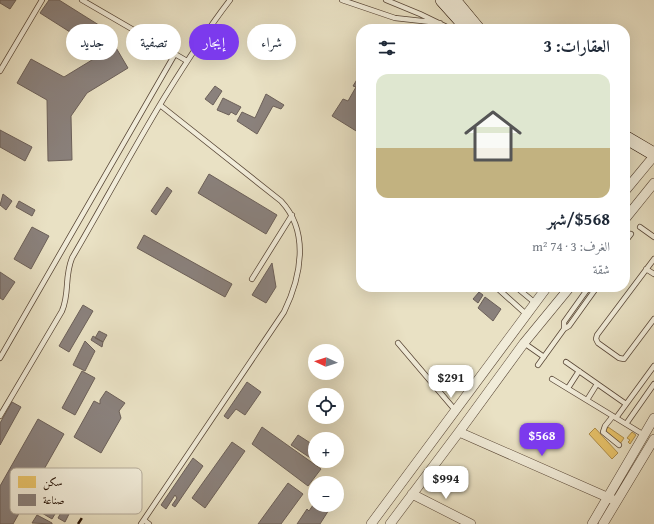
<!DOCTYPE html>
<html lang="ar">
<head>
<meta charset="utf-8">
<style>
  :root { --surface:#fff; --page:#f6f6f7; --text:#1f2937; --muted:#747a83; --accent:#7c3aed }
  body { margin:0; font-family:"Gentium Book Plus",Amiri,serif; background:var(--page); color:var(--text); direction:rtl; height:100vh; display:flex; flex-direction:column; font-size:15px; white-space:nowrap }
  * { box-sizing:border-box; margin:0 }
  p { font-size:13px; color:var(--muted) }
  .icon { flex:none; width:22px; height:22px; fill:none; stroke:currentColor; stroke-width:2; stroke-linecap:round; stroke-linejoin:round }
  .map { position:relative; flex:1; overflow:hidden; direction:ltr }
  .side { position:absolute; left:356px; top:24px; width:274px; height:268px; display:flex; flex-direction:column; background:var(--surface); border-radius:16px; box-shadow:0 4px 16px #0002; direction:rtl }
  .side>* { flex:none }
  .guide { position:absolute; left:12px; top:24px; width:284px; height:36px; direction:rtl; display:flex; gap:8px }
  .needle { width:26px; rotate:274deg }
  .fabs { position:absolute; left:308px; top:344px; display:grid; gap:8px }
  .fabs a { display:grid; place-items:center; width:36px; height:36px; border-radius:50%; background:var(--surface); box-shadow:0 4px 16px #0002; font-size:20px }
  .price { position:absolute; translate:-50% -34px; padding:0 9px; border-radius:8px; background:#fff; color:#222; font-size:13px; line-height:26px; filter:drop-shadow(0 1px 2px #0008) }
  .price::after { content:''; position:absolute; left:50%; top:24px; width:12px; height:9px; margin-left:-6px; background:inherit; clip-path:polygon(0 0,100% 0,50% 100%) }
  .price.active { background:var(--accent); color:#fff }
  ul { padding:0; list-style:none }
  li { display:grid; align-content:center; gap:8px; height:212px; padding:0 20px }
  li span { display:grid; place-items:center; height:124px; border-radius:12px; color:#555 }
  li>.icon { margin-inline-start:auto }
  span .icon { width:72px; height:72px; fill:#fffc; stroke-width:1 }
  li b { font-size:17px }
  h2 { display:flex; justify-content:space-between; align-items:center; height:48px; padding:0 20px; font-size:17px }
  .chip { padding:0 14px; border-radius:18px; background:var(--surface); box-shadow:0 4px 16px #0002; font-size:14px; line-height:36px }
  .chip.active { background:var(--accent); color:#fff }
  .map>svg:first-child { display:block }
  .homes { fill:#e9c46a; stroke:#af8f4c }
  .industry { fill:#8a817c; stroke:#6c6059 }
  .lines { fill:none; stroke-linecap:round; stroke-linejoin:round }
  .lane-casing { stroke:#584636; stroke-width:6 }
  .street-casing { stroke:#584636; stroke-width:10 }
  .secondary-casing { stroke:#271306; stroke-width:14 }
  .lane { stroke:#f1ecd9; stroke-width:4.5 }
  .street { stroke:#f1ecd9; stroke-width:9 }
  .secondary { stroke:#f1ecd9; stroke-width:13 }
  .rail { stroke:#271306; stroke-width:2.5; stroke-dasharray:7 7; stroke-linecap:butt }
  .key { fill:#f1ecd9; stroke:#b4ab9a; stroke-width:1 }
  .key-label { font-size:11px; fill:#271306 }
</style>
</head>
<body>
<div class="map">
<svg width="654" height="524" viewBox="0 0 654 524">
  <rect width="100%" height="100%" fill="#e9e1c4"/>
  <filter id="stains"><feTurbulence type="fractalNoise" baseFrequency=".005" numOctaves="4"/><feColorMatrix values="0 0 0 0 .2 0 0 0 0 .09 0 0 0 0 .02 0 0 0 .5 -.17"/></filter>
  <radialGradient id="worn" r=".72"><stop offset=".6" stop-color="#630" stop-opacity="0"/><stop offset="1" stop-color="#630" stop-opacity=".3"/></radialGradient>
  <!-- homes -->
  <path class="homes" d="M 608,427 L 624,438 L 620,444 L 604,432 Z
    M 595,428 L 618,453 L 612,459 L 589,434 Z
    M 632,432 L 636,435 L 630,444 L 628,442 L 630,440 L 627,438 Z"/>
  <!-- industry -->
  <path class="industry" d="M 0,0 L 16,0 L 10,9 L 0,3 Z
    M 49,0 L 59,0 L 102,27 L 98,34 L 87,31 L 81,39 L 40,13 Z
    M 115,46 L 128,68 L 87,93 L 71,116 L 72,160 L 48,161 L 47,100 L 17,83 L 31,59 L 64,77 Z
    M 361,73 L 361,134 L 332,116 L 343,99 L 348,101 L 356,87 L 353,86 Z
    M 215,86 L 222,91 L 213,105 L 205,99 Z
    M 266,94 L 284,105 L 281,109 L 273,106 L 257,134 L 237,121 L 242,112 L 255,118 Z
    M 223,98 L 241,107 L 236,115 L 231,112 L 229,115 L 217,110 Z
    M 0,130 L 32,147 L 25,161 L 0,147 Z
    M 209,174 L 277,215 L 266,234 L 198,193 Z
    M 167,187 L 172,191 L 156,215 L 151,211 Z
    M 3,194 L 12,201 L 6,210 L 0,205 Z
    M 19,201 L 35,210 L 32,216 L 16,207 Z
    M 32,227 L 49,236 L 31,269 L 14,259 Z
    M 144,235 L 232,284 L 225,297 L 137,248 Z
    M 272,263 L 276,287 L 266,303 L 252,295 Z
    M 0,272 L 15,282 L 3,300 L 0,298 Z
    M 479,292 L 483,295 L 478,303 L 473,299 Z
    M 485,297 L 501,309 L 493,321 L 478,308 Z
    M 83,305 L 93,311 L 69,352 L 59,346 Z
    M 99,331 L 107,335 L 103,342 L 95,338 Z
    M 93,336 L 103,342 L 102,347 L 91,340 Z
    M 85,341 L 95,351 L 85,371 L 73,365 Z
    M 82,371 L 95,378 L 75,415 L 62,408 Z
    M 247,382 L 261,392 L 245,415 L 236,409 L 228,419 L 224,416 Z
    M 106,391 L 125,403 L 119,411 L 121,418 L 101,453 L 74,437 L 94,401 L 100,404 L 100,400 Z
    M 12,402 L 21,407 L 0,445 L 0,423 Z
    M 38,419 L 64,434 L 13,524 L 0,524 L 0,486 Z
    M 262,427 L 321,469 L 308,486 L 252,444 Z
    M 298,435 L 315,446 L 315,461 L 324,461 L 321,465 L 291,445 Z
    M 232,442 L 245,451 L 205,508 L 192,498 Z
    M 193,458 L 203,466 L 175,507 L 172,505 L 177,498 L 175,495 L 166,509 L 161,505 Z
    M 288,483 L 303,494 L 281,524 L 258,524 Z
    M 46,495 L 61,504 L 52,519 L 37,510 Z
    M 315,502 L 315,505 L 332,505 L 320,524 L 297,524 L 307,509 L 309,511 Z
    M 64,507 L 71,510 L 65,522 L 58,518 Z
    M 37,515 L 52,523 L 52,524 L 32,523 Z"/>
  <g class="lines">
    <!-- lane casing -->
    <g class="lane-casing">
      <path id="lane" d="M 82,0 L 187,61
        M 342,0 L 395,18 L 440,23
        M 386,0 L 420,14 L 451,29
        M 0,71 L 42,0
        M 640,227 L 654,237
        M 625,242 L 631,234
        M 654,259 L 597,335 L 596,339 L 598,343 L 619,358 L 624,359 L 654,319
        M 646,269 L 654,274
        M 252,279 L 292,215
        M 496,287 L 526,314
        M 516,287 L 534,302
        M 564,329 L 564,322 L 589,287
        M 398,343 L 455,410
        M 524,343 L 544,357
        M 0,358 L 175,54
        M 566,362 L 626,404
        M 538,365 L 564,329 L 569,326 L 597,287
        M 552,379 L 644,435
        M 568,388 L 579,371
        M 587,400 L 597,384
        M 0,416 L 62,311 C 70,292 64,278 72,258 C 103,205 132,151 164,98 C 185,64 206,31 230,0
        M 613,416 L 605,426 L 603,432 L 619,445
        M 616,418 L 654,366
        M 626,424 L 654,384
        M 144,520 L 149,524
        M 141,524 L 284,312 C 301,277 310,232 281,201 L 160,105"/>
    </g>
    <!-- street casing -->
    <g class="street-casing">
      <path id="street" d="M 625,191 L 654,156
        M 625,219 L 654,183
        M 459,432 L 616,501
        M 412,494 L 471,524
        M 371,524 L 547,287
        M 390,524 L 459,432 L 524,343 L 570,287
        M 592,524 L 654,418
        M 603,524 L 654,439"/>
    </g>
    <!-- secondary casing -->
    <g class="secondary-casing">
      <path id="secondary" d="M 442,0 L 468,29
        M 454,0 L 478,29
        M 625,137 L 654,154"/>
    </g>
    <!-- lane -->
    <use href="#lane" class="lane"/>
    <!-- street -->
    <use href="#street" class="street"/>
    <!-- secondary -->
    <use href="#secondary" class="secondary"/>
    <!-- rail -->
    <path class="rail" d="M 78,524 L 99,492"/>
  </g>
  <!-- legend -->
  <rect x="10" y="468" width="132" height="46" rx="6" class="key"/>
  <rect x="18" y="476" width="18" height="12" fill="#e9c46a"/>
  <rect x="18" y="494" width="18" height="12" fill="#8a817c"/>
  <g class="key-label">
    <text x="43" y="486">سكن</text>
    <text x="43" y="504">صناعة</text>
  </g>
  <rect width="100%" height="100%" filter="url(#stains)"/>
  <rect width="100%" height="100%" fill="url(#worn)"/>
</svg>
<div class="fabs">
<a><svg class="needle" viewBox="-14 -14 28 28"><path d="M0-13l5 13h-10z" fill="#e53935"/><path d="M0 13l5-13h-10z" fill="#747a83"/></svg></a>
<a><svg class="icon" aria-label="locate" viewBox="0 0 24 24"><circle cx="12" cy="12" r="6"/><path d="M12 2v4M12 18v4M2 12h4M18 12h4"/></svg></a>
<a>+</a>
<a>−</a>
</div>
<b class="price" style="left:451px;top:399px">$291</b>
<b class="price active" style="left:542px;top:457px">$568</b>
<b class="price" style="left:446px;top:500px">$994</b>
<div class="guide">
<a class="chip">شراء</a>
<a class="chip active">إيجار</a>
<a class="chip">تصفية</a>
<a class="chip">جديد</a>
</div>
<section class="side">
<h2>العقارات: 3<svg class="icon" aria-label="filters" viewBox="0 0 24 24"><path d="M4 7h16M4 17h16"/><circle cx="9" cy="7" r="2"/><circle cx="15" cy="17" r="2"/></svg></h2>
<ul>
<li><span style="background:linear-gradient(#dfe7d0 60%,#c2b280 0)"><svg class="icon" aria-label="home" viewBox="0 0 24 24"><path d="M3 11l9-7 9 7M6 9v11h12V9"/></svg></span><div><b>$568/شهر</b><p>الغرف: 3 · 74 m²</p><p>شقة</p></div></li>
</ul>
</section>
</div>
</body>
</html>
